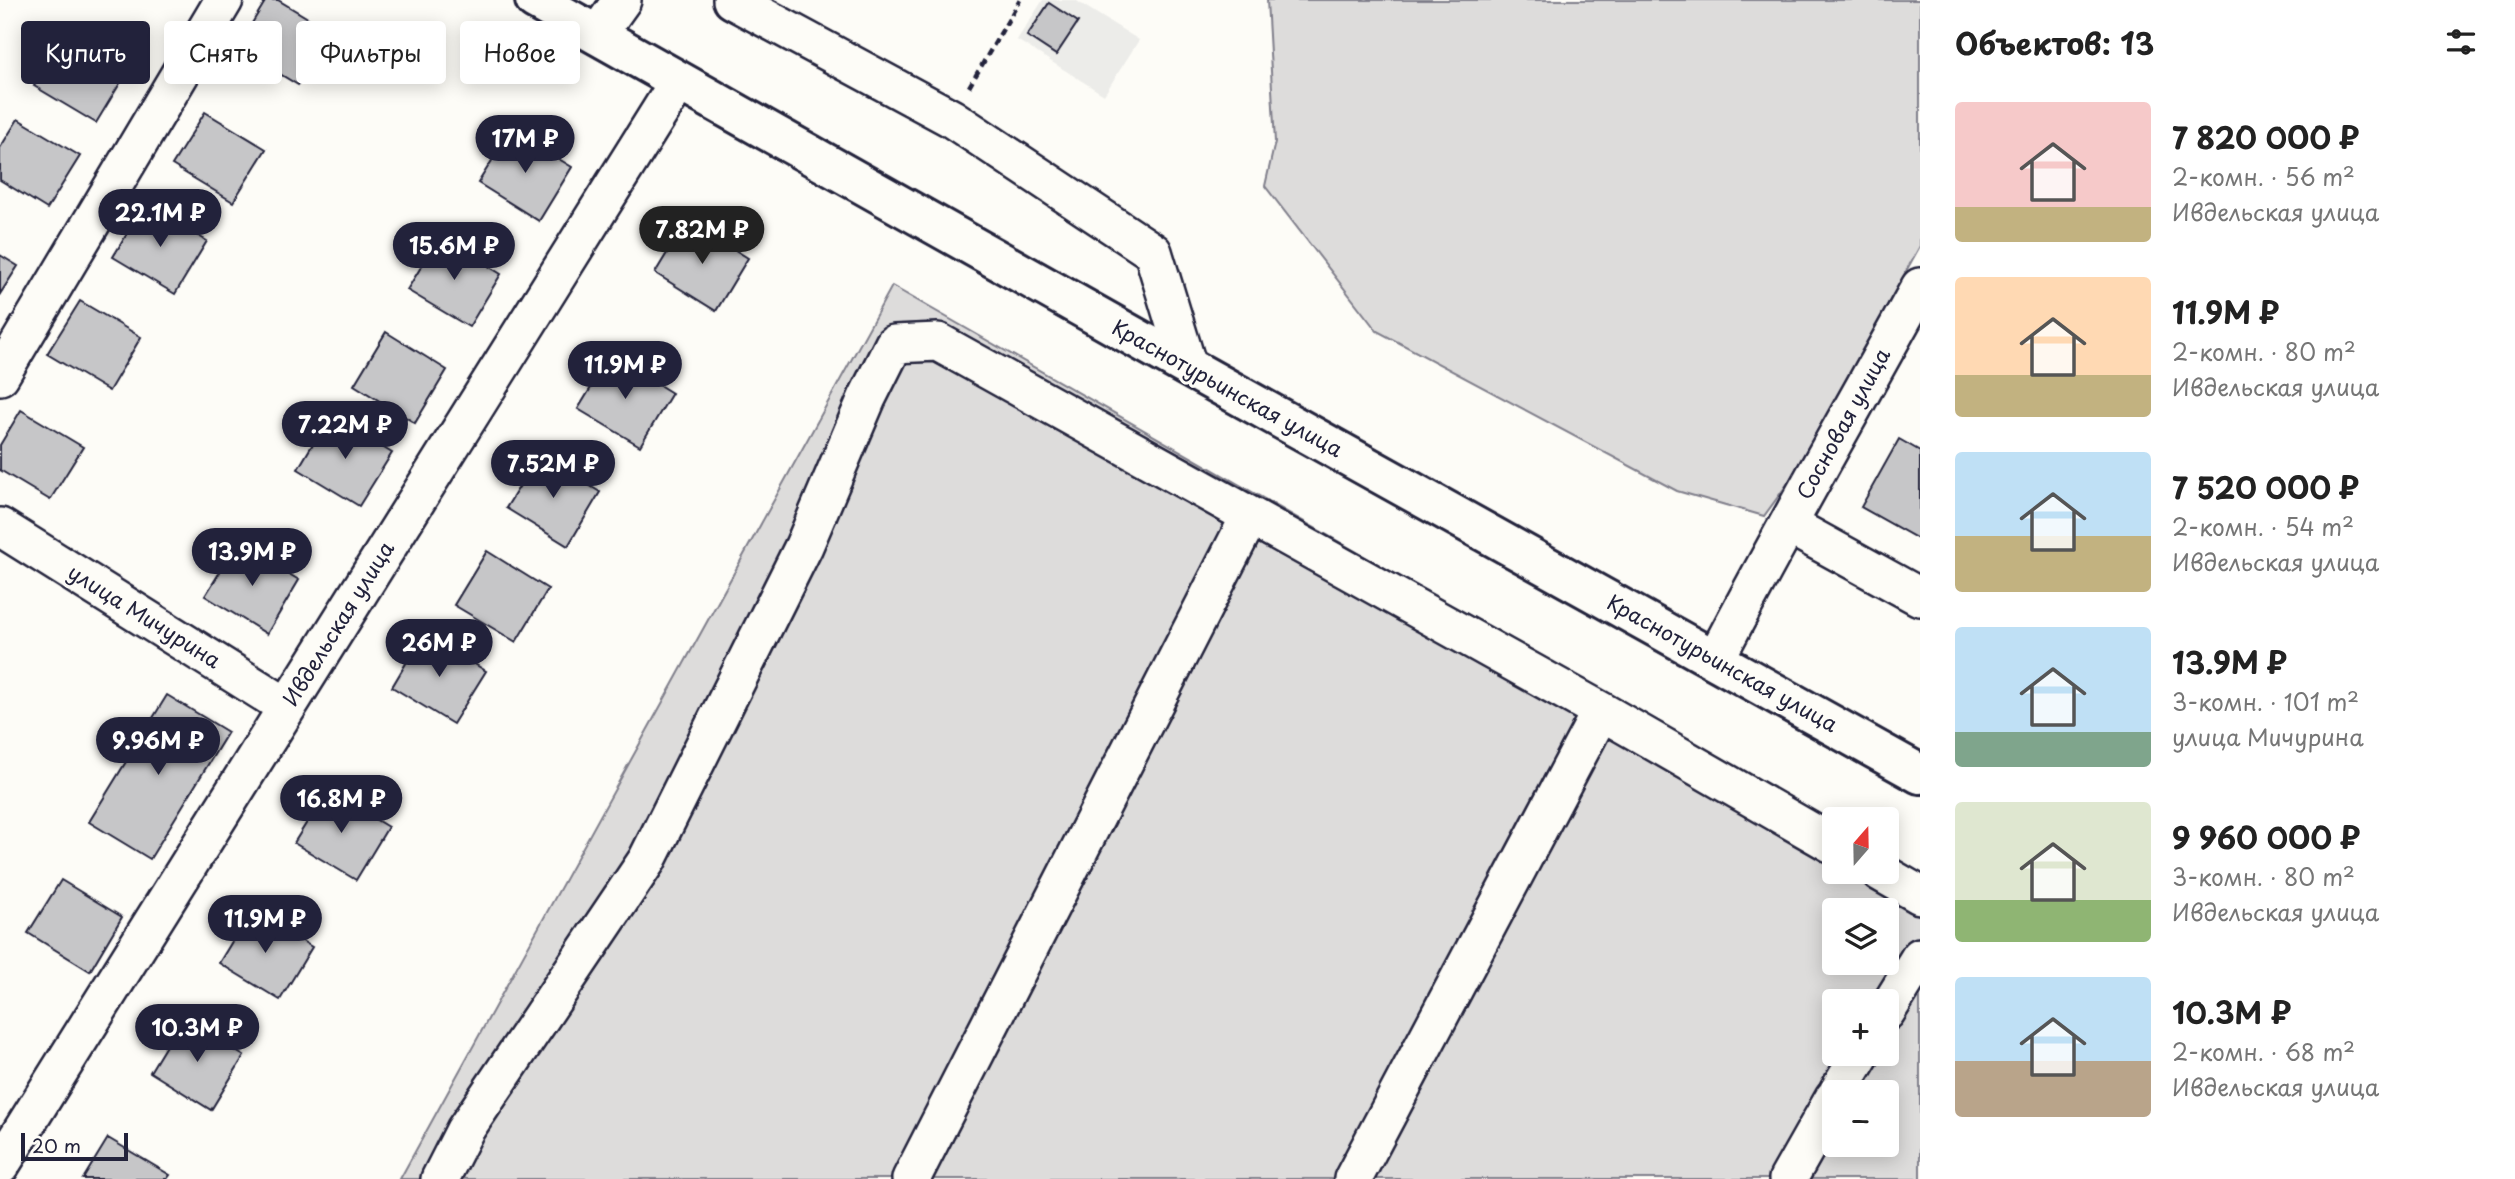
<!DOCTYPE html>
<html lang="ru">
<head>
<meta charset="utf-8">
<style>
  :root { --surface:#fff; --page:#f6f6f6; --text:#222; --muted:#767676; --accent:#22223b }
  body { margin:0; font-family:"Playpen Sans",sans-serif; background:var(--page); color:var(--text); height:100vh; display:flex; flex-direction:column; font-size:26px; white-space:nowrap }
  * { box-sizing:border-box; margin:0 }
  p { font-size:23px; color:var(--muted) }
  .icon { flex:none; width:38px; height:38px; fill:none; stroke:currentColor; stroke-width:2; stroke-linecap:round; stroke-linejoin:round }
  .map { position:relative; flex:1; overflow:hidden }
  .details { display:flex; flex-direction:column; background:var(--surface); width:595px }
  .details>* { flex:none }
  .hud { position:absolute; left:21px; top:21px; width:665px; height:63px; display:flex; gap:14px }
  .needle { width:46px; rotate:20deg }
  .controls { position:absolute; left:1822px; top:807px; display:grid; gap:14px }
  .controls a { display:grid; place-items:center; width:77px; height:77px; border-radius:7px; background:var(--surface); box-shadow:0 4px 18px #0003; font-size:35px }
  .scale { position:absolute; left:21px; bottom:18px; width:107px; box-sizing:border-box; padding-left:7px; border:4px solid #22223b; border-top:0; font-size:19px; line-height:24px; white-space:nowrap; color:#22223b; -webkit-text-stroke:5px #fdfcf7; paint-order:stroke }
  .price { position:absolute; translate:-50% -60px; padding:0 16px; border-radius:24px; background:var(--accent); color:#fff; font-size:23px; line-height:46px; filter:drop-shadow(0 2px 4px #0008) }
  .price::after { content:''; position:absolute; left:50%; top:42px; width:21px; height:16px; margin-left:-10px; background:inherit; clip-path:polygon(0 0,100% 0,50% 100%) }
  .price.current { background:#222; color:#fff }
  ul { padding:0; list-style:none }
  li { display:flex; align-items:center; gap:21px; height:175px; padding:0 35px }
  li span { display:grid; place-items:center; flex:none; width:196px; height:140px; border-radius:7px; color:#555 }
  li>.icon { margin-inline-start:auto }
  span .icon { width:84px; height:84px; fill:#fffc; stroke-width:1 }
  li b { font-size:30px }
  h2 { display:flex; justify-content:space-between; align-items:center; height:84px; padding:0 35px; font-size:30px }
  .tag { padding:0 24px; border-radius:7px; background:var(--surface); box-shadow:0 4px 18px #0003; font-size:24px; line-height:63px }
  .tag.current { background:var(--accent); color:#fff }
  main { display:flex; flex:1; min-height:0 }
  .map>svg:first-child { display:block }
  .built { fill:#ecece9 }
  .green { fill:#dddcdb; stroke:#807f8b; stroke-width:2; fill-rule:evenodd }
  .building { fill:#c6c6c8; stroke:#22223b; stroke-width:2 }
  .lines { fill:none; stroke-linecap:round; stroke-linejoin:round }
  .minor-casing { stroke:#22223b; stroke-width:42 }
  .major-casing { stroke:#22223b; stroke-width:44 }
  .path { stroke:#22223b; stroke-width:4.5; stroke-dasharray:7 5; stroke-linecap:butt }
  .minor { stroke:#fdfcf7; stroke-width:37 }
  .major { stroke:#fdfcf7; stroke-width:38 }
  .labels { text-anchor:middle; stroke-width:6; stroke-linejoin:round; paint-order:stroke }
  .street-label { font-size:21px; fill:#22223b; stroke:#fdfcf7 }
</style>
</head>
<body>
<main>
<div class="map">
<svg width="1920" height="1179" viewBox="0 0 1920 1179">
  <rect width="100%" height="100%" fill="#fdfcf7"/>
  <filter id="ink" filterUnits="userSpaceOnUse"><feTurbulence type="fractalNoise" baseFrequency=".0143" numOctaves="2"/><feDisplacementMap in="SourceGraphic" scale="14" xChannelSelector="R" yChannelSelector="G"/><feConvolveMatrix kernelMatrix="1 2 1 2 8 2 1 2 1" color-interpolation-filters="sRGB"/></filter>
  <g filter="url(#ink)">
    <!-- built -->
    <path class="built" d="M 1043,0 L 1075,0 L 1139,40 L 1104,95 L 1017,40 Z"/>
    <!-- green -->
    <path class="green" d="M 1267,0 L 1920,0 L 1920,246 L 1788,483 L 1764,516 L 1677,491 L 1377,331 L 1265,186 L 1275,142 Z
      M 892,286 L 1834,825 L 1834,872 L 1886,872 L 1920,875 L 1920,1179 L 400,1179 ZM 1834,910 L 1886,910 L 1886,962 L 1834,962 ZM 1834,1001 L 1886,1001 L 1886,1054 L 1834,1054 ZM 1834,1092 L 1886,1092 L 1886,1144 L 1834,1144 Z"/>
    <!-- building -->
    <path class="building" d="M 266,0 L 278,0 L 331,32 L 298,85 L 237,48 Z
      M 1049,3 L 1078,22 L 1056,55 L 1027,36 Z
      M 66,33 L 128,70 L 96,123 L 34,86 Z
      M 205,112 L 266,149 L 233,202 L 172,165 Z
      M 18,119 L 80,156 L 47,209 L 0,180 L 0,148 Z
      M 511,130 L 572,167 L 539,221 L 478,183 Z
      M 145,204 L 207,241 L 175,294 L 113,257 Z
      M 687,220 L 748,258 L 716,311 L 655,273 Z
      M 440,236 L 501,274 L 469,327 L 407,290 Z
      M 0,255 L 18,266 L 0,294 Z
      M 80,301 L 141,337 L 109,391 L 47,354 Z
      M 386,332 L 447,370 L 415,423 L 354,385 Z
      M 611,355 L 672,393 L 640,446 L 578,409 Z
      M 21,410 L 83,447 L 50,500 L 0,470 L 0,445 Z
      M 330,415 L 392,453 L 359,506 L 298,469 Z
      M 1899,439 L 1920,451 L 1920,540 L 1861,507 Z
      M 539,455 L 600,492 L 568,546 L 506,508 Z
      M 238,543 L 299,580 L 267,634 L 205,596 Z
      M 487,551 L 548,589 L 516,642 L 454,605 Z
      M 424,633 L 486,671 L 453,724 L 392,687 Z
      M 167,695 L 228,732 L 150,859 L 89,822 Z
      M 327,790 L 388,827 L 356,880 L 294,843 Z
      M 61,880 L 122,917 L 90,971 L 28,933 Z
      M 251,910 L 312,947 L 280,1000 L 219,963 Z
      M 182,1019 L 244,1056 L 211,1110 L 150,1072 Z
      M 108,1138 L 170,1175 L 167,1179 L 83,1179 Z"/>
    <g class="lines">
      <!-- minor casing -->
      <g class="minor-casing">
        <path id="minor" d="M 732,0 L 951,118 L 1153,252 L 1188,367
          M 597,35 L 622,0
          M 0,376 L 224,0
          M 1789,525 L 1920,597
          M 0,527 L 287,707
          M 1715,660 C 1780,534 1852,411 1920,287
          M 1880,872 L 1920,895
          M 1886,1012 L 1920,957
          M 1838,1092 L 1861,1054
          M 0,1166 L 679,81
          M 440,1179 L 465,1130 L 647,860 L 804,546 L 867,398 L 894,344 L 938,342 L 1601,711 L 1834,845
          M 911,1179 L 1250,516
          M 1353,1179 L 1601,711
          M 1788,1179 L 1834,1098"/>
      </g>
      <!-- major casing -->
      <g class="major-casing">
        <path id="major" d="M 535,0 L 1188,367 L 1920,774"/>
      </g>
      <!-- path -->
      <path class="path" d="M 969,87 L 1020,0"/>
      <!-- minor -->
      <use href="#minor" class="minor"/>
      <!-- major -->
      <use href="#major" class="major"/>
    </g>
  </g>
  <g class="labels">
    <!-- street labels -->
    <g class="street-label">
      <text transform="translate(1227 389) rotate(29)" y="7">Краснотурьинская улица</text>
      <text transform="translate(1844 424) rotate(-61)" y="7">Сосновая улица</text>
      <text transform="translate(144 617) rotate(32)" y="7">улица Мичурина</text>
      <text transform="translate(339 624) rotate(-58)" y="7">Ивдельская улица</text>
      <text transform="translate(1722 664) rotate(29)" y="7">Краснотурьинская улица</text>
    </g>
  </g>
</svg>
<div class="controls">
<a><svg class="needle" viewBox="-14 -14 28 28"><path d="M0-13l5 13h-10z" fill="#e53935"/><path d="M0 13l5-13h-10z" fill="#767676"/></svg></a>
<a><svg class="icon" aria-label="layers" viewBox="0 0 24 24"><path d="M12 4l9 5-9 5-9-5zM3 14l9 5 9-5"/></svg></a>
<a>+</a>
<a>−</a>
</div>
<div class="scale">20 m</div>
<b class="price" style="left:525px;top:175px">17M ₽</b>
<b class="price" style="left:160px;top:249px">22.1M ₽</b>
<b class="price current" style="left:702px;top:266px">7.82M ₽</b>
<b class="price" style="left:454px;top:282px">15.6M ₽</b>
<b class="price" style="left:625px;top:401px">11.9M ₽</b>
<b class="price" style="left:345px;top:461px">7.22M ₽</b>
<b class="price" style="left:553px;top:500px">7.52M ₽</b>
<b class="price" style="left:252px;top:588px">13.9M ₽</b>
<b class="price" style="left:439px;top:679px">26M ₽</b>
<b class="price" style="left:158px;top:777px">9.96M ₽</b>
<b class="price" style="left:341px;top:835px">16.8M ₽</b>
<b class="price" style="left:265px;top:955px">11.9M ₽</b>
<b class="price" style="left:197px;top:1064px">10.3M ₽</b>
<div class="hud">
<a class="tag current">Купить</a>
<a class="tag">Снять</a>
<a class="tag">Фильтры</a>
<a class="tag">Новое</a>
</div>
</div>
<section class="details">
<h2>Объектов: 13<svg class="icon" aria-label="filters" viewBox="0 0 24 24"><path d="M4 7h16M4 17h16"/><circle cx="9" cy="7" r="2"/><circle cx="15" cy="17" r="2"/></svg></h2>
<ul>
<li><span style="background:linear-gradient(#f6c9c9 75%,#c2b280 0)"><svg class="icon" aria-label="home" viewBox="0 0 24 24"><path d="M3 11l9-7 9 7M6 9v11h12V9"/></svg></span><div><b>7 820 000 ₽</b><p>2-комн. · 56 m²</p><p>Ивдельская улица</p></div></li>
<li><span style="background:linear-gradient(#ffd9b3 70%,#c2b280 0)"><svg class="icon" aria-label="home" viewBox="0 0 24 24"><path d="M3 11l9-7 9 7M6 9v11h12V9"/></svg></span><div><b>11.9M ₽</b><p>2-комн. · 80 m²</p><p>Ивдельская улица</p></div></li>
<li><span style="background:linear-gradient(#bfe0f5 60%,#c2b280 0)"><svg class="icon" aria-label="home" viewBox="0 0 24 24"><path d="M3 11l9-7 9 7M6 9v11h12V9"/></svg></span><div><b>7 520 000 ₽</b><p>2-комн. · 54 m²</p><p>Ивдельская улица</p></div></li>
<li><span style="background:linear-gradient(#bfe0f5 75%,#7fa58c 0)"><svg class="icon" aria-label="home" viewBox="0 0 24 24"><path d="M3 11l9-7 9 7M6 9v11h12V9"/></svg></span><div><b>13.9M ₽</b><p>3-комн. · 101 m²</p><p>улица Мичурина</p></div></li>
<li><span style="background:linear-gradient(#dfe7d0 70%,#8fb573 0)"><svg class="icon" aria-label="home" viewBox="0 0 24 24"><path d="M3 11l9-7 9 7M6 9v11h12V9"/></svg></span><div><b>9 960 000 ₽</b><p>3-комн. · 80 m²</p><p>Ивдельская улица</p></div></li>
<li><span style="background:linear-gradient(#bfe0f5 60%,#b9a48a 0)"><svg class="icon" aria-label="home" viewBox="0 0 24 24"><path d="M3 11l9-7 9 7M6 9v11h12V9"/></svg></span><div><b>10.3M ₽</b><p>2-комн. · 68 m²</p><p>Ивдельская улица</p></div></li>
</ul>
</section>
</main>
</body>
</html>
